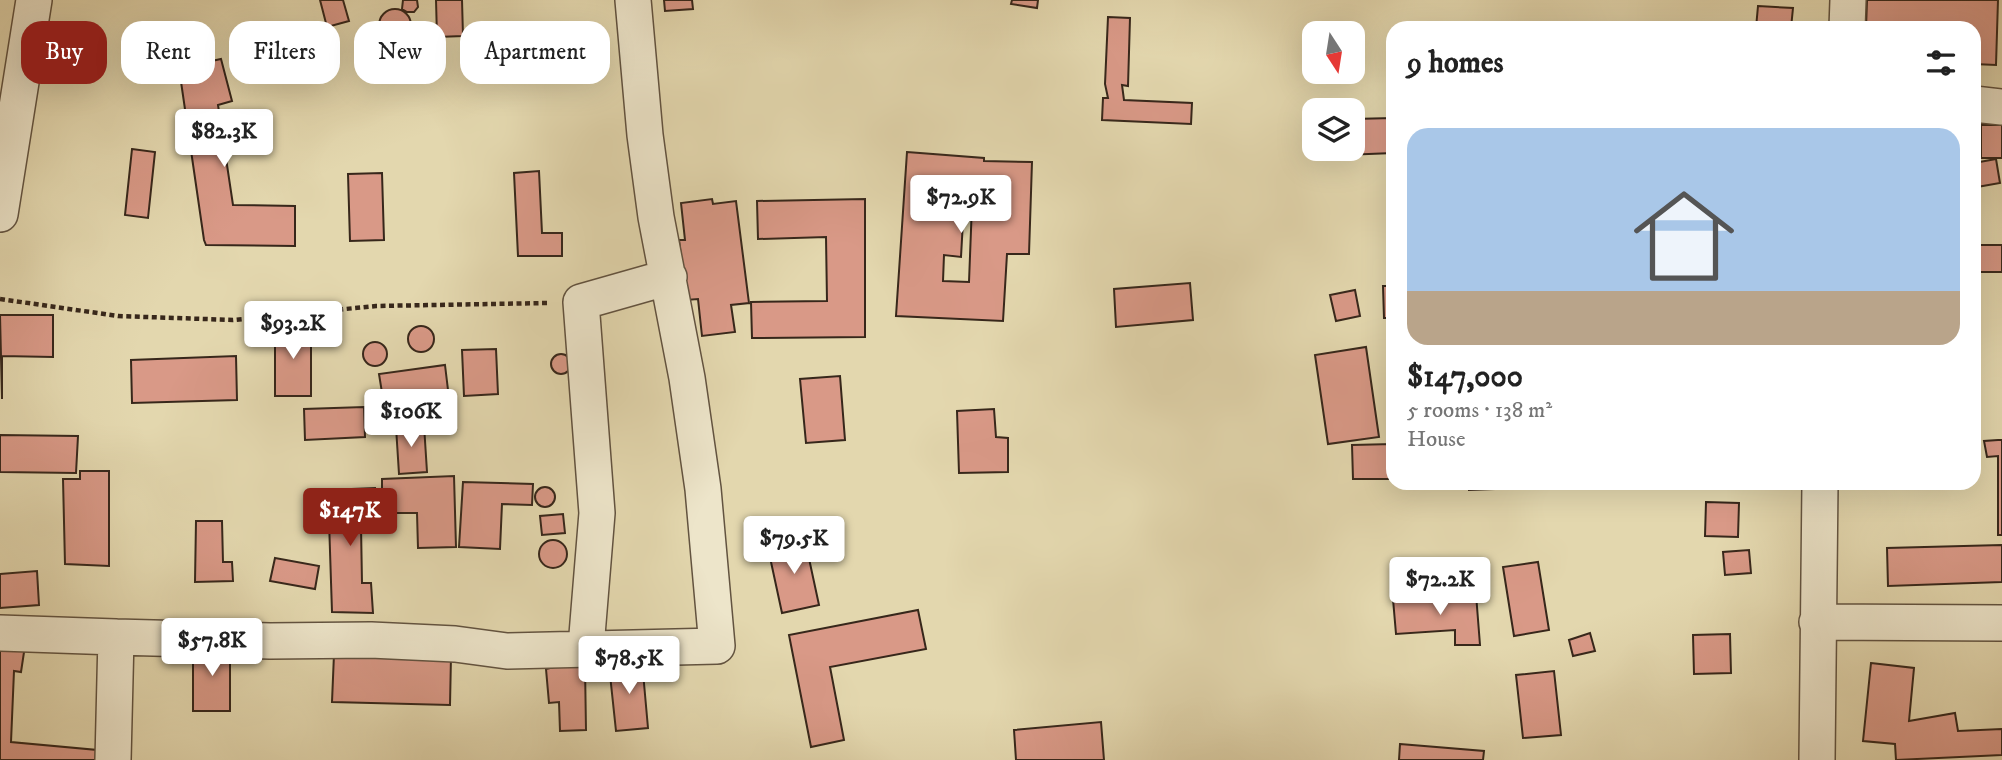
<!DOCTYPE html>
<html lang="en">
<head>
<meta charset="utf-8">
<style>
  :root { --surface:#fff; --page:#f6f6f6; --text:#222; --muted:#767676; --accent:#8f2418 }
  body { margin:0; font-family:"IM FELL DW Pica",serif; background:var(--page); color:var(--text); height:100vh; display:flex; flex-direction:column; font-size:26px; white-space:nowrap }
  * { box-sizing:border-box; margin:0 }
  p { font-size:23px; color:var(--muted) }
  .icon { flex:none; width:38px; height:38px; fill:none; stroke:currentColor; stroke-width:2; stroke-linecap:round; stroke-linejoin:round }
  .map { position:relative; flex:1; overflow:hidden }
  .sheet { position:absolute; left:1386px; top:21px; width:595px; height:469px; display:flex; flex-direction:column; background:var(--surface); border-radius:21px; box-shadow:0 7px 28px #0002 }
  .sheet>* { flex:none }
  .hud { position:absolute; left:21px; top:21px; width:665px; height:63px; display:flex; gap:14px }
  .needle { width:46px; rotate:168deg }
  .controls { position:absolute; left:1302px; top:21px; display:grid; gap:14px }
  .controls a { display:grid; place-items:center; width:63px; height:63px; border-radius:14px; background:var(--surface); box-shadow:0 7px 28px #0002; font-size:35px }
  .price { position:absolute; translate:-50% -60px; padding:0 16px; border-radius:7px; background:#fff; color:#222; font-size:23px; line-height:46px; filter:drop-shadow(0 2px 4px #0008) }
  .price::after { content:''; position:absolute; left:50%; top:42px; width:21px; height:16px; margin-left:-10px; background:inherit; clip-path:polygon(0 0,100% 0,50% 100%) }
  .price.active { background:var(--accent); color:#fff }
  ul { padding:0; list-style:none }
  li { display:grid; align-content:center; gap:14px; height:371px; padding:0 21px }
  li span { display:grid; place-items:center; height:217px; border-radius:21px; color:#555 }
  li>.icon { margin-inline-start:auto }
  span .icon { width:126px; height:126px; fill:#fffc; stroke-width:1 }
  li b { font-size:30px }
  h2 { display:flex; justify-content:space-between; align-items:center; height:84px; padding:0 21px; font-size:30px }
  .chip { padding:0 24px; border-radius:21px; background:var(--surface); box-shadow:0 7px 28px #0002; font-size:24px; line-height:63px }
  .chip.active { background:var(--accent); color:#fff }
  .map>svg:first-child { display:block }
  .building { fill:#d99987; stroke:#37271b; stroke-width:2; fill-rule:evenodd }
  .lines { fill:none; stroke-linecap:round; stroke-linejoin:round }
  .minor-casing { stroke:#625340; stroke-width:38 }
  .path { stroke:#37271b; stroke-width:4.5; stroke-dasharray:5 3.5; stroke-linecap:butt }
  .minor { stroke:#ede5ca; stroke-width:35 }
</style>
</head>
<body>
<div class="map">
<svg width="2002" height="760" viewBox="0 0 2002 760">
  <rect width="100%" height="100%" fill="#e3d7ae"/>
  <filter id="stains"><feTurbulence type="fractalNoise" baseFrequency=".00286" numOctaves="4"/><feColorMatrix values="0 0 0 0 .2 0 0 0 0 .09 0 0 0 0 .02 0 0 0 .5 -.17"/></filter>
  <radialGradient id="worn" r=".72"><stop offset=".6" stop-color="#630" stop-opacity="0"/><stop offset="1" stop-color="#630" stop-opacity=".3"/></radialGradient>
  <!-- building -->
  <path class="building" d="M 320,0 L 343,0 L 349,21 L 327,27 Z
    M 403,0 L 417,0 L 418,7 L 414,12 L 407,12 L 402,9 Z
    M 436,0 L 462,0 L 463,36 L 437,37 Z
    M 664,0 L 692,0 L 693,9 L 665,11 Z
    M 1012,0 L 1038,0 L 1037,8 L 1011,4 Z
    M 1867,0 L 1998,0 L 1996,65 L 1974,64 L 1974,28 L 1866,28 Z
    M 1758,6 L 1793,8 L 1791,28 L 1756,28 Z
    M379 25a16 16 0 1 1 32 0a16 16 0 1 1-32 0Z
    M 1108,17 L 1130,18 L 1128,86 L 1122,85 L 1124,100 L 1192,103 L 1191,124 L 1102,120 L 1103,98 L 1108,98 L 1105,84 Z
    M 221,59 L 232,101 L 218,105 L 233,205 L 295,206 L 295,246 L 206,245 L 204,240 L 179,68 Z
    M 1393,118 L 1393,153 L 1344,155 L 1343,149 L 1353,149 L 1353,119 Z
    M 1981,125 L 2002,125 L 2002,158 L 1981,158 Z
    M 132,149 L 155,152 L 148,218 L 125,215 Z
    M 907,152 L 984,158 L 984,161 L 1032,162 L 1029,254 L 1007,254 L 1003,321 L 896,316 ZM 964,203 L 972,204 L 969,282 L 943,281 L 944,255 L 961,257 Z
    M 1996,159 L 2000,183 L 1977,187 L 1974,163 Z
    M 539,171 L 542,233 L 562,233 L 562,256 L 518,256 L 514,173 Z
    M 382,173 L 384,240 L 350,241 L 348,174 Z
    M 712,199 L 713,204 L 736,201 L 749,303 L 731,305 L 735,332 L 702,336 L 698,299 L 686,300 L 679,240 L 685,240 L 681,203 Z
    M 865,199 L 865,337 L 752,338 L 751,302 L 827,301 L 826,237 L 758,239 L 757,201 Z
    M 1974,245 L 2002,245 L 2002,272 L 1974,272 Z
    M 1190,283 L 1193,320 L 1116,327 L 1114,289 Z
    M 1383,286 L 1393,286 L 1393,318 L 1384,318 Z
    M 1355,290 L 1360,316 L 1336,321 L 1330,295 Z
    M 0,315 L 53,315 L 53,357 L 2,356 L 2,399 Z
    M408 339a13 13 0 1 1 26 0a13 13 0 1 1-26 0Z
    M 275,326 L 311,326 L 311,396 L 275,396 Z
    M363 354a12 12 0 1 1 24 0a12 12 0 1 1-24 0Z
    M 1366,347 L 1379,437 L 1328,444 L 1315,355 Z
    M 496,349 L 498,394 L 464,396 L 462,350 Z
    M551 364a10 10 0 1 1 20 0a10 10 0 1 1-20 0Z
    M 236,356 L 237,400 L 132,403 L 131,360 Z
    M 445,365 L 448,390 L 383,399 L 379,374 Z
    M 840,376 L 845,440 L 806,443 L 800,379 Z
    M 451,394 L 453,418 L 417,422 L 414,398 Z
    M 364,407 L 365,437 L 305,440 L 304,409 Z
    M 994,409 L 996,437 L 1008,438 L 1008,472 L 959,473 L 957,411 Z
    M 424,425 L 427,472 L 399,474 L 396,427 Z
    M 0,435 L 78,436 L 76,473 L 0,472 Z
    M 1998,440 L 2002,440 L 2002,535 L 1998,535 L 1998,456 L 1987,457 L 1984,441 Z
    M 1393,444 L 1393,479 L 1353,479 L 1352,445 Z
    M 80,471 L 109,471 L 109,566 L 65,564 L 63,479 L 80,479 Z
    M 454,476 L 456,547 L 418,548 L 417,513 L 382,513 L 382,479 Z
    M 463,482 L 533,484 L 532,505 L 502,504 L 500,549 L 459,547 Z
    M 1469,483 L 1493,483 L 1494,489 L 1469,490 Z
    M535 497a10 10 0 1 1 20 0a10 10 0 1 1-20 0Z
    M 375,488 L 377,526 L 361,526 L 362,583 L 371,583 L 373,613 L 332,612 L 328,490 Z
    M 1706,502 L 1739,503 L 1738,537 L 1705,536 Z
    M 563,514 L 565,533 L 542,535 L 540,516 Z
    M 196,521 L 222,521 L 223,562 L 232,562 L 233,581 L 195,582 Z
    M539 554a14 14 0 1 1 28 0a14 14 0 1 1-28 0Z
    M 805,540 L 819,605 L 782,613 L 768,548 Z
    M 2002,545 L 2002,582 L 1888,586 L 1887,548 Z
    M 1749,550 L 1751,573 L 1725,575 L 1723,552 Z
    M 275,558 L 319,566 L 315,589 L 270,581 Z
    M 1538,562 L 1549,630 L 1514,636 L 1503,567 Z
    M 37,571 L 39,605 L 0,608 L 0,574 Z
    M 1476,594 L 1480,645 L 1455,645 L 1455,630 L 1396,634 L 1393,599 Z
    M 918,610 L 926,649 L 830,667 L 844,740 L 811,747 L 789,635 Z
    M 1590,633 L 1595,651 L 1573,656 L 1569,640 Z
    M 1730,634 L 1731,673 L 1694,674 L 1693,635 Z
    M 0,636 L 26,639 L 21,672 L 14,671 L 11,742 L 108,751 L 107,760 L 0,760 Z
    M 193,644 L 230,644 L 230,711 L 193,711 Z
    M 334,654 L 451,656 L 450,705 L 332,702 Z
    M 642,661 L 648,728 L 616,731 L 609,665 Z
    M 1871,663 L 1914,668 L 1909,721 L 1955,713 L 1958,731 L 2002,729 L 2002,755 L 1896,760 L 1895,744 L 1863,741 Z
    M 559,666 L 585,666 L 586,730 L 560,731 L 559,702 L 549,703 L 546,669 Z
    M 1554,671 L 1561,735 L 1523,738 L 1516,675 Z
    M 1101,722 L 1104,760 L 1016,760 L 1014,730 Z
    M 1400,744 L 1484,751 L 1483,760 L 1399,760 Z"/>
  <g class="lines">
    <!-- minor casing -->
    <g class="minor-casing">
      <path id="minor" d="M 1847,28 L 1848,0
        M 1974,104 L 2002,107
        M 0,214 L 34,0
        M 1817,622 L 2002,623
        M 0,633 L 116,637
        M 586,647 L 597,513 L 581,302 L 669,277
        M 113,760 L 116,637 L 270,641 L 371,640 L 455,644 L 507,651 L 717,646 L 703,489 L 687,378 L 656,217 L 645,135 L 633,0
        M 1817,760 L 1820,483"/>
    </g>
    <!-- path -->
    <path class="path" d="M 0,299 L 118,316 L 233,320 L 376,306 L 548,303"/>
    <!-- minor -->
    <use href="#minor" class="minor"/>
  </g>
  <rect width="100%" height="100%" filter="url(#stains)"/>
  <rect width="100%" height="100%" fill="url(#worn)"/>
</svg>
<div class="controls">
<a><svg class="needle" viewBox="-14 -14 28 28"><path d="M0-13l5 13h-10z" fill="#e53935"/><path d="M0 13l5-13h-10z" fill="#767676"/></svg></a>
<a><svg class="icon" aria-label="layers" viewBox="0 0 24 24"><path d="M12 4l9 5-9 5-9-5zM3 14l9 5 9-5"/></svg></a>
</div>
<b class="price" style="left:224px;top:169px">$82.3K</b>
<b class="price" style="left:961px;top:235px">$72.9K</b>
<b class="price" style="left:293px;top:361px">$93.2K</b>
<b class="price" style="left:411px;top:449px">$106K</b>
<b class="price active" style="left:350px;top:548px">$147K</b>
<b class="price" style="left:794px;top:576px">$79.5K</b>
<b class="price" style="left:1440px;top:617px">$72.2K</b>
<b class="price" style="left:212px;top:678px">$57.8K</b>
<b class="price" style="left:629px;top:696px">$78.5K</b>
<div class="hud">
<a class="chip active">Buy</a>
<a class="chip">Rent</a>
<a class="chip">Filters</a>
<a class="chip">New</a>
<a class="chip">Apartment</a>
</div>
<section class="sheet">
<h2>9 homes<svg class="icon" aria-label="filters" viewBox="0 0 24 24"><path d="M4 7h16M4 17h16"/><circle cx="9" cy="7" r="2"/><circle cx="15" cy="17" r="2"/></svg></h2>
<ul>
<li><span style="background:linear-gradient(#a9c7e8 75%,#b9a48a 0)"><svg class="icon" aria-label="home" viewBox="0 0 24 24"><path d="M3 11l9-7 9 7M6 9v11h12V9"/></svg></span><div><b>$147,000</b><p>5 rooms · 138 m²</p><p>House</p></div></li>
</ul>
</section>
</div>
</body>
</html>
